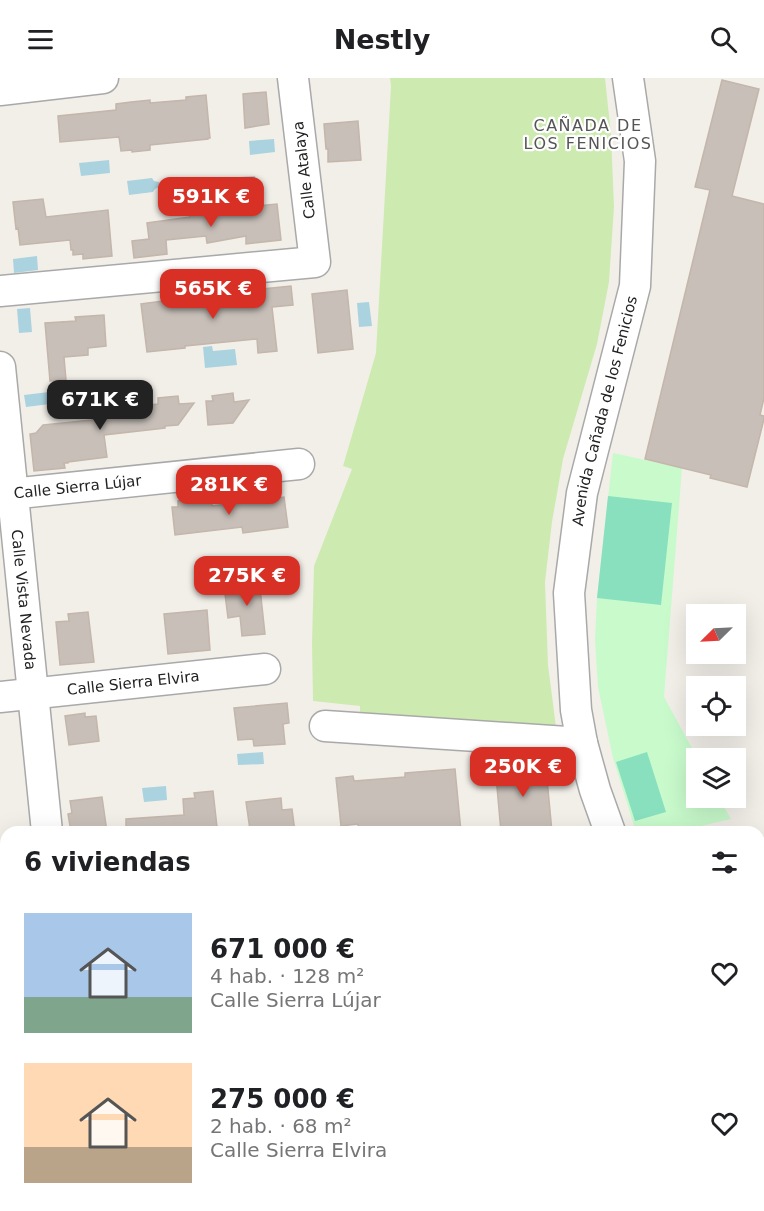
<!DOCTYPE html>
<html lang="es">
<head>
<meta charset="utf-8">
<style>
  :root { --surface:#fff; --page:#f6f6f6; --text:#202124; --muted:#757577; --accent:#d93025 }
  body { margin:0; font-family:"DejaVu Sans",sans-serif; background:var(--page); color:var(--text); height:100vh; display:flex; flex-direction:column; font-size:22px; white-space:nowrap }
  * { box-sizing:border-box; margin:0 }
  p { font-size:20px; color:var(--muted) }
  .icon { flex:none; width:33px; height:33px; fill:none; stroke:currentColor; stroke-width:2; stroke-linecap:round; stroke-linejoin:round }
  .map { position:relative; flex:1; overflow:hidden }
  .sheet { position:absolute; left:0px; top:748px; width:765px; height:386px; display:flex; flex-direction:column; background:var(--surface); border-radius:18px 18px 0 0; box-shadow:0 6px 24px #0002 }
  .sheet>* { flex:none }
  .needle { width:39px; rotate:246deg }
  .fabs { position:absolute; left:686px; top:526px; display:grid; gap:12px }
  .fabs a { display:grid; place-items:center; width:60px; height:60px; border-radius:0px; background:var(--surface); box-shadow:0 6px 24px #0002; font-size:30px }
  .price { position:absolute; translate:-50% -51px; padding:0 14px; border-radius:12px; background:var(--accent); color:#fff; font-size:20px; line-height:39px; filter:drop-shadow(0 2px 3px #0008) }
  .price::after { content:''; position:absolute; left:50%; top:36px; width:18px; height:14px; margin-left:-9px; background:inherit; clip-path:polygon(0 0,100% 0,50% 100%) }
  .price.active { background:#222; color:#fff }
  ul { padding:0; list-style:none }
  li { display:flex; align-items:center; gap:18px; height:150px; padding:0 24px }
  li span { display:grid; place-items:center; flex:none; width:168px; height:120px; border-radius:0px; color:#555 }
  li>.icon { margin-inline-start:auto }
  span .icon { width:72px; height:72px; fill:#fffc; stroke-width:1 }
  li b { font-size:26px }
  h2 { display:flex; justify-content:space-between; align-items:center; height:72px; padding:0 24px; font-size:26px }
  header { display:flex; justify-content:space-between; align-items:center; height:78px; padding:0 24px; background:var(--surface); font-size:27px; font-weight:700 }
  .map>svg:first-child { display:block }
  .grass { fill:#cdebb0 }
  .park { fill:#c8facc }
  .pitch { fill:#88e0be }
  .water { fill:#aad3df }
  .building { fill:#c7bfb8; stroke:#c4b6ab; stroke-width:1.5 }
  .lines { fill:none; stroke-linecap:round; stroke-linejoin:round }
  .minor-casing { stroke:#a9a9a9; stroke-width:33 }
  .minor { stroke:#fff; stroke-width:30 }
  .labels { text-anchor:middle; stroke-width:4.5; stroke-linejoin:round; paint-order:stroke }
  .street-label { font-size:15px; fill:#222; stroke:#fff }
  .neighbourhood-label { font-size:16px; letter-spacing:1.5px; fill:#555; stroke:#fff }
</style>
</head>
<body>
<header><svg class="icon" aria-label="menu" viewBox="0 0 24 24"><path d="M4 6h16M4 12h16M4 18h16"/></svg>Nestly<svg class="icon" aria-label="search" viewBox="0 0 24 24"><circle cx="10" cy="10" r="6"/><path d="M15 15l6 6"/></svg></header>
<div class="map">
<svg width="764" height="1133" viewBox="0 0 764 1133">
  <rect width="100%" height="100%" fill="#f2efe9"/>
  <!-- grass -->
  <path class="grass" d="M 390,0 L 605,0 L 611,56 L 614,129 L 609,204 L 597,266 L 563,381 L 552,444 L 545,504 L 548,587 L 556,649 L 360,639 L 360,628 L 313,623 L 312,565 L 314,488 L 352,391 L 343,388 L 376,275 L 391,8 Z"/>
  <!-- park -->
  <path class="park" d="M 613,375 L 682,390 L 664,619 L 698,681 L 696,681 L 696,720 L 719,720 L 731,741 L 675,754 L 636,754 L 613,680 L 598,609 L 595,562 L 597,520 Z"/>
  <!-- pitch -->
  <path class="pitch" d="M 608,418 L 672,425 L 661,527 L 597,520 Z
    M 647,674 L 666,734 L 635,743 L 616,684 Z"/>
  <!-- water -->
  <path class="water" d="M 274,61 L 275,74 L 250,77 L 249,63 Z
    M 109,82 L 110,95 L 81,98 L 79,85 Z
    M 255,98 L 257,119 L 242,121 L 240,99 Z
    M 152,100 L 154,103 L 159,104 L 159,109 L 155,111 L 153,114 L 129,117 L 127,103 Z
    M 37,178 L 38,192 L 14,195 L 13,181 Z
    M 369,224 L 372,248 L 359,249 L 357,225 Z
    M 30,230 L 32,254 L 19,255 L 17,231 Z
    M 212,268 L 213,273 L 235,271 L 237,287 L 205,290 L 203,269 Z
    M 112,307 L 117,311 L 117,314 L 113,318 L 113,321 L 87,323 L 86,309 Z
    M 49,314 L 49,316 L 54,317 L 56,320 L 53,323 L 50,324 L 50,326 L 26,329 L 24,317 Z
    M 263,674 L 264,686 L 238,687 L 237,676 Z
    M 166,708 L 167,722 L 144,724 L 142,710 Z"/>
  <!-- building -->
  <path class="building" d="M 722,2 L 759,11 L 732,118 L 764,126 L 764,320 L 760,337 L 764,338 L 764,341 L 747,409 L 710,400 L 711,397 L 645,381 L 710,112 L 695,109 Z
    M 266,14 L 269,46 L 245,50 L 243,16 Z
    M 206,17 L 210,60 L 208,60 L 208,61 L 150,67 L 150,72 L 132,74 L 132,72 L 121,73 L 119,59 L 60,64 L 58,38 L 116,32 L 116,26 L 131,24 L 150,22 L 150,25 L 186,22 L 186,19 Z
    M 358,43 L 361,82 L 328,84 L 328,71 L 326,71 L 324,46 Z
    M 43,121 L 46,139 L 108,132 L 112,178 L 83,181 L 83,176 L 73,177 L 73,172 L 71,172 L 70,162 L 20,167 L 18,150 L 16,151 L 13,124 Z
    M 206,124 L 223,131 L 224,137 L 258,133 L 257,128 L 277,126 L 281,162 L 246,166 L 246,158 L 207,165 L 206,158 L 166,162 L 167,176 L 134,180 L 132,163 L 149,161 L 147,145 L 190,139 L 189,132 L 194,131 L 200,126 Z
    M 291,208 L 293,227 L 272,229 L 277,273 L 258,275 L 257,261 L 185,268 L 185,270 L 147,274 L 141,226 L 163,223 L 163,220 L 202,217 L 207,220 L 217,219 L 218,225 L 253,221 L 252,212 Z
    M 347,212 L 353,271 L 318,275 L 312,216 Z
    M 104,237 L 106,268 L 88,270 L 88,277 L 64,279 L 66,302 L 50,303 L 45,245 L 76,243 L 75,239 Z
    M 233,315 L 234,324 L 249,322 L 233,345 L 208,347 L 206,323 L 213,323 L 212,318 Z
    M 178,318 L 179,326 L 194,325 L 178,347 L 165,348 L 165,350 L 104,357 L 107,379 L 68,384 L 68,385 L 64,385 L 65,390 L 34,393 L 30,356 L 36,355 L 43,347 L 92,342 L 89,327 L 119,323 L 120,330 L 158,326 L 158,320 Z
    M 284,419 L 288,449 L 243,455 L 242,449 L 175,457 L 172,429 L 178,429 L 178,423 L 202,420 L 203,425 L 212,425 L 212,428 Z
    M 259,501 L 265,556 L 242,558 L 240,538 L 228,540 L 225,516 L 238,515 L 236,504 Z
    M 207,532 L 210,572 L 168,576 L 164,536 Z
    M 88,534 L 94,584 L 60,587 L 56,544 L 69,543 L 68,536 Z
    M 287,625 L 289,645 L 283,646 L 285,666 L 254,668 L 253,661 L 238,662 L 234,630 Z
    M 85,635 L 85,639 L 96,638 L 99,663 L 69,667 L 65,638 Z
    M 529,683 L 529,692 L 546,690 L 552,754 L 501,754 L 495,687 Z
    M 455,691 L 461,754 L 359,754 L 358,746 L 341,748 L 336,700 L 353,698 L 354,703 L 405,699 L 405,695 Z
    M 213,713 L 217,749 L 168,754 L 126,754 L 126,741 L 184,737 L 183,721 L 195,720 L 194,715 Z
    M 102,719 L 107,754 L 71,754 L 68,736 L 72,735 L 70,723 Z
    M 281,720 L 282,732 L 292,731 L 295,754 L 261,754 L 261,751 L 250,752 L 246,724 Z"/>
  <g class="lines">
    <!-- minor casing -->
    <g class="minor-casing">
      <g id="minor">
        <path d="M 0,12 L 103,0"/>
        <path d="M 0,213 L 315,184 L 293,0"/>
        <path id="s1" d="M 0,289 L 47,754"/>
        <path id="s2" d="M 0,417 L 299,386"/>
        <path id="s3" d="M 0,619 L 265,591"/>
        <path d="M 325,648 L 582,665"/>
        <path id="s4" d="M 610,754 L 595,712 L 582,665 L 576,632 L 569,515 L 582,415 L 635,208 L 640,83 L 628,0"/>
        <path d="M 0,820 L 6,819"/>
        <path d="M 0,1124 L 6,1123"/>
        <path d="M 84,1128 L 85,1133"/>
        <path d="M 683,1128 L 684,1133"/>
      </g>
    </g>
    <!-- minor -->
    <use href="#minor" class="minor"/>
  </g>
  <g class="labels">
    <!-- street labels -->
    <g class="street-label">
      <text transform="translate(304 92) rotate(-97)" y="5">Calle Atalaya</text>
      <text dy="5" stroke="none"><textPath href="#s4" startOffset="430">Avenida Cañada de los Fenicios</textPath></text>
      <text dy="5" stroke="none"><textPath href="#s2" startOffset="78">Calle Sierra Lújar</textPath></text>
      <text dy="5" stroke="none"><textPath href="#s1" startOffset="234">Calle Vista Nevada</textPath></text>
      <text dy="5" stroke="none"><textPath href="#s3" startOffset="134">Calle Sierra Elvira</textPath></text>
    </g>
    <!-- neighbourhood labels -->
    <g class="neighbourhood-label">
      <text x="588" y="53">CAÑADA DE<tspan x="588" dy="18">LOS FENICIOS</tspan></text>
    </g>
  </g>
</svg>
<div class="fabs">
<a><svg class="needle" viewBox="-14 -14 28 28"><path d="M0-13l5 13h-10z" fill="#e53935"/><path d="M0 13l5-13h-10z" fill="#757577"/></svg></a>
<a><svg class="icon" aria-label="locate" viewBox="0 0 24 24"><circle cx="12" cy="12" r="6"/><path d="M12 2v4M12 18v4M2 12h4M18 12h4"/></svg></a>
<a><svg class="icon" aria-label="layers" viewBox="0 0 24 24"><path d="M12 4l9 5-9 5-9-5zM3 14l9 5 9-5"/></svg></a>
</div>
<b class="price" style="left:211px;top:150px">591K €</b>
<b class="price" style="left:213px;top:242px">565K €</b>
<b class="price active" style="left:100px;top:353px">671K €</b>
<b class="price" style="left:229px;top:438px">281K €</b>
<b class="price" style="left:247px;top:529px">275K €</b>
<b class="price" style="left:523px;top:720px">250K €</b>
<section class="sheet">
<h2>6 viviendas<svg class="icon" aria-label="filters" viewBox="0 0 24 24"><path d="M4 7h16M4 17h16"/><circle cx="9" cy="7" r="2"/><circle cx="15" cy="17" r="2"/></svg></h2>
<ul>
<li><span style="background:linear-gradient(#a9c7e8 70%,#7fa58c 0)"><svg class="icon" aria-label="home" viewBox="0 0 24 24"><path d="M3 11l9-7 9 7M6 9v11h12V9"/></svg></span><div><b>671 000 €</b><p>4 hab. · 128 m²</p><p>Calle Sierra Lújar</p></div><svg class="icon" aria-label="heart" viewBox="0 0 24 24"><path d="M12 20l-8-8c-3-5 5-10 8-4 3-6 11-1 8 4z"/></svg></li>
<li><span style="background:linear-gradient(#ffd9b3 70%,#b9a48a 0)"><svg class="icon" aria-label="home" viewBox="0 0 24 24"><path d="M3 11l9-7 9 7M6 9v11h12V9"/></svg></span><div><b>275 000 €</b><p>2 hab. · 68 m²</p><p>Calle Sierra Elvira</p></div><svg class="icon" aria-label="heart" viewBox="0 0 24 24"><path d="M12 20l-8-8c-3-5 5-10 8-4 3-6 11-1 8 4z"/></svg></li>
</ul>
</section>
</div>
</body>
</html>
